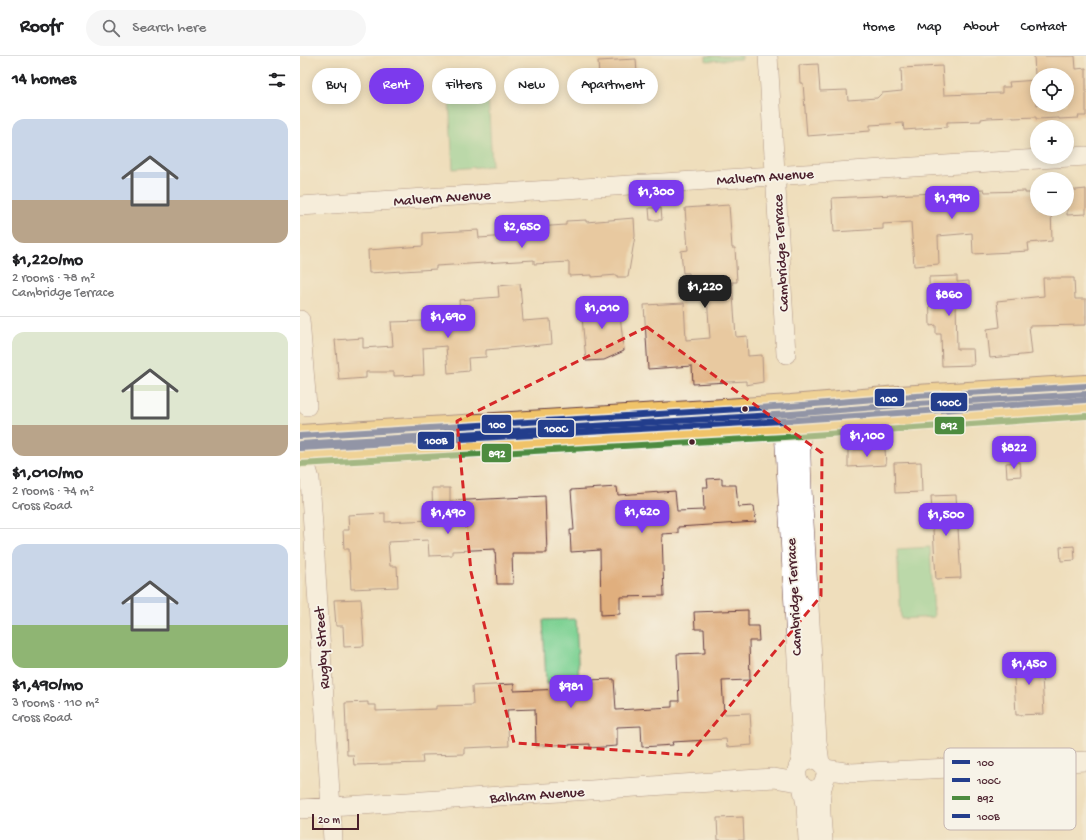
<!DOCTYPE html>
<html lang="en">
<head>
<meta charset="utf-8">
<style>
  :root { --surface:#fff; --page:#f6f6f6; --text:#202124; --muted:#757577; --line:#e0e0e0; --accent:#7c3aed }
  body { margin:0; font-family:"Gochi Hand",sans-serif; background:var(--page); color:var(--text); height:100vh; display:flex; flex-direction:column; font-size:15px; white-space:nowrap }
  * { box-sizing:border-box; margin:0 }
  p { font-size:13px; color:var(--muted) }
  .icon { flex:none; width:22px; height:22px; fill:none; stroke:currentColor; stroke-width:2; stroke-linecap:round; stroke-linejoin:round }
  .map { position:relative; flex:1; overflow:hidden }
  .side { display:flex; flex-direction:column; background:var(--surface); width:300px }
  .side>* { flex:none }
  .banner { position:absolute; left:12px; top:12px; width:380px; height:36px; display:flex; gap:8px }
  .tools { position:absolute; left:730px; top:12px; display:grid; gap:8px }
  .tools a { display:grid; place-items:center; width:44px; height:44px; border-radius:50%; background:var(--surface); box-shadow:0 2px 10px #0003; font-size:20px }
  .scale { position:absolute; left:12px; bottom:10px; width:47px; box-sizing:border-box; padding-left:4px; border:2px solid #4a1f2b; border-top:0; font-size:11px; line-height:14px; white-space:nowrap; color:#4a1f2b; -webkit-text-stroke:3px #f7f3e8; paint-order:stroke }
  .price { position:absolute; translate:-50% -34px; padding:0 9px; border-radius:8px; background:var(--accent); color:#fff; font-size:13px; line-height:26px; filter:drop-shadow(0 1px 2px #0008) }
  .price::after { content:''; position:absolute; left:50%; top:24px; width:12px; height:9px; margin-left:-6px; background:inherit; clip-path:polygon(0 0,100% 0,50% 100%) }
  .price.on { background:#222; color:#fff }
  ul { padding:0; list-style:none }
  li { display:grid; align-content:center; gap:8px; height:212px; padding:0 12px }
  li+li { border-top:1px solid var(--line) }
  li span { display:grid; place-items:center; height:124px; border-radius:12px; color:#555 }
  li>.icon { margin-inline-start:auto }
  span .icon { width:72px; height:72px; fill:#fffc; stroke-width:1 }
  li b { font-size:17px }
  h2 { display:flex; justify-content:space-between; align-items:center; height:48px; padding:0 12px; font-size:17px }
  .pill { padding:0 14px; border-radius:18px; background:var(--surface); box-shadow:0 2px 10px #0003; font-size:14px; line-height:36px }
  .pill.on { background:var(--accent); color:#fff }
  header { display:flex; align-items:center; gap:24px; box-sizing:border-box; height:56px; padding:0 20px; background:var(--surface); border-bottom:1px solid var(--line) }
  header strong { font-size:19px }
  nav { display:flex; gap:22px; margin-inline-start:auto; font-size:14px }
  .search { width:280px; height:36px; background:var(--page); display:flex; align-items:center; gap:10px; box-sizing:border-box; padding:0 14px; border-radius:22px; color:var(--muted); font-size:15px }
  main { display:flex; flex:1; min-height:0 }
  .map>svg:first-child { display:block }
  .garden { fill:#7dd193; stroke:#64785f }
  .building { fill:#e0af7e }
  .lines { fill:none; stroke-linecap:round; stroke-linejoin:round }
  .minor-casing { stroke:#633c41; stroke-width:20 }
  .highway-casing { stroke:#633c41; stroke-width:24 }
  .minor { stroke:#fff; stroke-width:19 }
  .highway { stroke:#f0c369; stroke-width:22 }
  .bus-1-casing { stroke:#f7f3e8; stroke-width:9 }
  .bus-2-casing { stroke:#f7f3e8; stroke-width:9 }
  .bus-3-casing { stroke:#f7f3e8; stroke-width:9 }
  .bus-4-casing { stroke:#f7f3e8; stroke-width:9 }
  .bus-1 { stroke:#243e8c; stroke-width:6 }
  .bus-2 { stroke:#243e8c; stroke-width:6 }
  .bus-3 { stroke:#4d8b3f; stroke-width:6 }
  .bus-4 { stroke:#243e8c; stroke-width:6 }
  .marked { fill:none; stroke:#d62828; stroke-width:3; stroke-dasharray:8 5; stroke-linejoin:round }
  .bus-dot { fill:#4a1f2b; stroke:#f7f3e8; stroke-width:1.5 }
  .labels { text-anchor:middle; stroke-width:3.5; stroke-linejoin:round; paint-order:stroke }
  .street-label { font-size:15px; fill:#4a1f2b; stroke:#f7f3e8 }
  .key { fill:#f7f3e8; stroke:#c3b3af; stroke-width:1 }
  .key-label { font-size:11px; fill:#4a1f2b }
  .line-badge { stroke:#f7f3e8; stroke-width:1.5 }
  .badge-label { font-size:11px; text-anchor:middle; font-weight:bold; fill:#fff }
</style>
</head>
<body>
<header>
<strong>Roofr</strong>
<div class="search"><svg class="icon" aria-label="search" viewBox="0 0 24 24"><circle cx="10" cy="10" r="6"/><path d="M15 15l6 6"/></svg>Search here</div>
<nav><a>Home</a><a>Map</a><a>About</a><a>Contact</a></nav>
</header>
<main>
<section class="side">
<h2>14 homes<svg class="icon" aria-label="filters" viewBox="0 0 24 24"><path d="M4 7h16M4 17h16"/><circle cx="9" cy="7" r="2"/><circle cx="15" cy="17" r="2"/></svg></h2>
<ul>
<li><span style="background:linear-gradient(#c9d6e8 65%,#b9a48a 0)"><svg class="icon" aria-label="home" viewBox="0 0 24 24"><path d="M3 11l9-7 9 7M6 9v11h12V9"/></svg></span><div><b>$1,220/mo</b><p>2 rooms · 78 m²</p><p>Cambridge Terrace</p></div></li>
<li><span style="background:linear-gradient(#dfe7d0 75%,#b9a48a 0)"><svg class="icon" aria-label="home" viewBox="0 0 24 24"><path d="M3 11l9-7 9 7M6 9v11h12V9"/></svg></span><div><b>$1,010/mo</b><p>2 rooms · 74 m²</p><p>Cross Road</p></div></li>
<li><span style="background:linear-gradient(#c9d6e8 65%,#8fb573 0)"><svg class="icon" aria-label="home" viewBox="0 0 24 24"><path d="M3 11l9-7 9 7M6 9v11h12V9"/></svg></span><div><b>$1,490/mo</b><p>3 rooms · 110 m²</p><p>Cross Road</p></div></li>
</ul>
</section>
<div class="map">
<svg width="786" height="784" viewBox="0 0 786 784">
  <rect width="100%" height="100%" fill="#f7f3e8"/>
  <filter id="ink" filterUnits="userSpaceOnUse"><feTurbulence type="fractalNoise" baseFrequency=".025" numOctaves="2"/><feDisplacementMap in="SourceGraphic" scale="8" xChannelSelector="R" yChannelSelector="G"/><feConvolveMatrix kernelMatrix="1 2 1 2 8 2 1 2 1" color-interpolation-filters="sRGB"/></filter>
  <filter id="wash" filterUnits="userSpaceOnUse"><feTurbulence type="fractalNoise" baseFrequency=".012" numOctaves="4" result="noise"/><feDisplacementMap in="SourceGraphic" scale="16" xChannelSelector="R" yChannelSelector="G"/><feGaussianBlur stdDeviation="0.9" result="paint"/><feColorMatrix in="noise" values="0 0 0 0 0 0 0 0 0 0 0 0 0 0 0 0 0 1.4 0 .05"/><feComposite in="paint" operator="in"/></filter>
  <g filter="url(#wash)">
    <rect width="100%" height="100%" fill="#efdebc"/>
    <!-- garden -->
    <path class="garden" d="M 406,0 L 442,0 L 442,3 L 406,5 Z
      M 188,39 L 192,110 L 153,113 L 149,41 Z
      M 630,491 L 634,561 L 601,563 L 597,493 Z
      M 276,563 L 279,626 L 246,628 L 243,564 Z"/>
    <g id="blocks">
      <!-- building -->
      <path class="building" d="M 734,0 L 775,0 L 776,13 L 786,12 L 786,60 L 778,60 L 779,62 L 759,63 L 759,62 L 736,63 L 736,61 L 713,62 L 713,61 L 688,62 L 681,63 L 681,65 L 647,66 L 647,71 L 604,74 L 603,67 L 570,69 L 570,75 L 507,80 L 503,27 L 500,27 L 499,9 L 518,8 L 520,35 L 547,34 L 548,44 L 577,42 L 582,37 L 602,35 L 601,12 L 642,10 L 644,39 L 702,37 L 702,31 L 710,31 L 709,26 L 737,24 L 737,49 L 767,49 L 767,19 L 735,19 Z
        M 336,3 L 337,18 L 299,20 L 298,5 Z
        M 684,133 L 685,136 L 725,135 L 725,137 L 737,137 L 737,153 L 751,153 L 752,185 L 728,187 L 729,195 L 673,198 L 672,177 L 638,180 L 639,208 L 614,210 L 611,166 L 583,168 L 583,173 L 534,176 L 532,142 L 635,137 L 635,142 L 661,141 L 660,134 Z
        M 786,133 L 786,158 L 767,159 L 767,135 Z
        M 429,149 L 432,192 L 435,192 L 437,226 L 432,226 L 436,281 L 447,280 L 448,300 L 462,299 L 463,326 L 446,329 L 446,325 L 393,328 L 392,310 L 348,313 L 344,249 L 384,247 L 386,284 L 410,282 L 406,228 L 391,229 L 389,217 L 383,217 L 381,195 L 388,194 L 385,152 Z
        M 349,152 L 361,152 L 362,164 L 350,164 Z
        M 334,162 L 335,180 L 328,221 L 317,221 L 317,219 L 292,221 L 292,219 L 269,220 L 269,206 L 234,208 L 234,204 L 136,210 L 136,213 L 69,217 L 68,194 L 123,190 L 123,177 L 178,174 L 179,182 L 208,180 L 207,171 L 221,170 L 221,172 L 266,169 L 266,165 L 286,164 L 286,166 Z
        M 657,220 L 657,226 L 669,225 L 670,246 L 656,246 L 657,293 L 673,293 L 674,309 L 642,310 L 641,278 L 636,278 L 636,269 L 630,270 L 629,221 Z
        M 743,222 L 774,222 L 775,243 L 786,243 L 786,269 L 729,270 L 732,298 L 690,302 L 687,273 L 700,271 L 697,245 L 744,240 Z
        M 220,228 L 223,265 L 250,263 L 252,288 L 186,294 L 186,301 L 168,302 L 169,315 L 148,317 L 146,290 L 123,292 L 124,319 L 94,320 L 94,316 L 66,316 L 66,322 L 39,324 L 35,284 L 63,282 L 63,292 L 93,290 L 91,266 L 122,265 L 122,271 L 161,268 L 159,244 L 199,241 L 198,230 Z
        M 316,244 L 323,245 L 320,259 L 324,295 L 304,304 L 286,305 L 281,250 Z
        M 585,393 L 586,409 L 548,411 L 548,394 Z
        M 621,406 L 622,436 L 595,437 L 594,407 Z
        M 720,406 L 721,420 L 707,421 L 706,407 Z
        M 422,422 L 422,429 L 436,429 L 438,451 L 454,450 L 456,466 L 378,471 L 378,477 L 362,478 L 364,540 L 320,541 L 320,558 L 301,559 L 300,494 L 271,496 L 270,474 L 274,474 L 271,434 L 317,431 L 318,439 L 375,435 L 377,455 L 404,454 L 403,431 L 408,431 L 407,423 Z
        M 132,432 L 150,432 L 150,445 L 245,440 L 247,497 L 212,497 L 213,528 L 197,528 L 195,493 L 152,495 L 152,499 L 129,500 L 128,484 L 88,486 L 90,510 L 97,510 L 98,531 L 51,533 L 49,493 L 44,493 L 43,474 L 49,474 L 48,459 L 85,457 L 85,466 L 133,464 Z
        M 656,439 L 661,522 L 636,523 L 631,440 Z
        M 774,490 L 775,504 L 761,505 L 760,491 Z
        M 61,543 L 64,590 L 44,591 L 43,570 L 36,570 L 34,544 Z
        M 448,554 L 448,570 L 458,570 L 459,585 L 449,585 L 450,624 L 422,625 L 424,658 L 450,657 L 452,689 L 427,691 L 426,683 L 372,686 L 373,689 L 342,691 L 341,670 L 317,671 L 317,690 L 290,692 L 290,688 L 236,690 L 235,653 L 207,654 L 209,690 L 164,692 L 164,698 L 122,699 L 123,707 L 54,709 L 53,699 L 47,699 L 45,647 L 68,646 L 68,649 L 76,649 L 76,655 L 136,653 L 136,650 L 173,649 L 172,630 L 214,628 L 214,635 L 287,632 L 287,624 L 314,623 L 316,654 L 372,651 L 372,645 L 379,645 L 377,598 L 405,597 L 404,573 L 395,573 L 394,556 Z
        M 741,601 L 744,658 L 716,659 L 713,603 Z
        M 443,761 L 444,784 L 418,784 L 417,762 Z"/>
    </g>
  </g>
  <g filter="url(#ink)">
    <use href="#blocks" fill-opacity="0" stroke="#633c41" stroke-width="1"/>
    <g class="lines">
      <!-- minor casing -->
      <g class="minor-casing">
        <path id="minor" d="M 468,0 L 486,298
          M 0,150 L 786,100
          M 0,264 L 7,350
          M 500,372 L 502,433 L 517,685 L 520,707
          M 484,373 L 502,692 L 500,709
          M 3,400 L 10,423 L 33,784
          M 525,713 L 551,717 L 786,705
          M 523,729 C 500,749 484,705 511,704 C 516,704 521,707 524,711 C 528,718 525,722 523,728 C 518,742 522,769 523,784
          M 502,730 L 506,748 L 508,784
          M 0,753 L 474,722 L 498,726"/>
      </g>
      <!-- highway casing -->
      <g class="highway-casing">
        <path id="highway" d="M 0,380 L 491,350 L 599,341 L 786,330
          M 0,400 L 484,373 L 786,352"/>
      </g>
      <!-- minor -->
      <use href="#minor" class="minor"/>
      <!-- highway -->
      <use href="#highway" class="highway"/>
      <!-- bus-1 casing -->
      <g class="bus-1-casing">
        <path id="bus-1" d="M 0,380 L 491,350 L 599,341 L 786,330"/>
      </g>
      <!-- bus-2 casing -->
      <g class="bus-2-casing">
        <path id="bus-2" d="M 0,388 L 491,358 L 600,349 L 786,338"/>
      </g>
      <!-- bus-3 casing -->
      <g class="bus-3-casing">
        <path id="bus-3" d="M 0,408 L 484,381 L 786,360"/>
      </g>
      <!-- bus-4 casing -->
      <g class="bus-4-casing">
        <path id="bus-4" d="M 0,392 L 483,365 L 785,344"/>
      </g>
      <!-- bus-1 -->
      <use href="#bus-1" class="bus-1"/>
      <!-- bus-2 -->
      <use href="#bus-2" class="bus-2"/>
      <!-- bus-3 -->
      <use href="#bus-3" class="bus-3"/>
      <!-- bus-4 -->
      <use href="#bus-4" class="bus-4"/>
    </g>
  </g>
  <!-- marked area -->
  <path d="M0 0H786V784H0ZM 347,271 L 522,397 L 521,540 L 389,699 L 214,687 L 171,516 L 157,365 Z" fill="#efdebc" fill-opacity=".55" fill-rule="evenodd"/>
  <path class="marked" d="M 347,271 L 522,397 L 521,540 L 389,699 L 214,687 L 171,516 L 157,365 Z"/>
  <!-- markers -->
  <g class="bus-dot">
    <circle cx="445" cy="353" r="3.5"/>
    <circle cx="392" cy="386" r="3.5"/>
  </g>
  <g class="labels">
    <!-- street labels -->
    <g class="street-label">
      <text transform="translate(465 120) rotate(-4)" y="5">Malvern Avenue</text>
      <text transform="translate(142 141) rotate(-4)" y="5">Malvern Avenue</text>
      <text transform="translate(480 197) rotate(-93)" y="5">Cambridge Terrace</text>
      <text transform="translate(493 541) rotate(-93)" y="5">Cambridge Terrace</text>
      <text transform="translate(21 592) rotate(-94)" y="5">Rugby Street</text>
      <text transform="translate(237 738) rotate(-4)" y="5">Balham Avenue</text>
    </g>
  </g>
  <!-- legend -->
  <rect x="644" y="692" width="132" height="82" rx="6" class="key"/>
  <rect x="652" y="704" width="18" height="4" fill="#243e8c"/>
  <rect x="652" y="722" width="18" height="4" fill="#243e8c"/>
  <rect x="652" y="740" width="18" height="4" fill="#4d8b3f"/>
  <rect x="652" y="758" width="18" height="4" fill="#243e8c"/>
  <g class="key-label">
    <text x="677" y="710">100</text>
    <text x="677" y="728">100C</text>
    <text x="677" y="746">892</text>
    <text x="677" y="764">100B</text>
  </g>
  <g class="line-badge">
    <rect x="574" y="332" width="31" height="19" rx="4" fill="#243e8c"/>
    <rect x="630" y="336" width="38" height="20" rx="4" fill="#243e8c"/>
    <rect x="181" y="358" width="31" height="20" rx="4" fill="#243e8c"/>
    <rect x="634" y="360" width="31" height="19" rx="4" fill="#4d8b3f"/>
    <rect x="237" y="363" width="38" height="19" rx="4" fill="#243e8c"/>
    <rect x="117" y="375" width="38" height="19" rx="4" fill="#243e8c"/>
    <rect x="181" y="387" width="31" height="20" rx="4" fill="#4d8b3f"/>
  </g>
  <g class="badge-label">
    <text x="589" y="346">100</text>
    <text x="649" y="350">100C</text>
    <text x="197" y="372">100</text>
    <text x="649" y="373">892</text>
    <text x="256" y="376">100C</text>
    <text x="136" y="388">100B</text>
    <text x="197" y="401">892</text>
  </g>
</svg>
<div class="tools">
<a><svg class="icon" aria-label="locate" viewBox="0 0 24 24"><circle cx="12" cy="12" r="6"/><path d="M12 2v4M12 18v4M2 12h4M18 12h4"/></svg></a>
<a>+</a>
<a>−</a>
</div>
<div class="scale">20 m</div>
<b class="price" style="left:356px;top:158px">$1,300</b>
<b class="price" style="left:652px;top:164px">$1,990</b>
<b class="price" style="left:222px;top:193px">$2,650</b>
<b class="price on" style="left:405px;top:253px">$1,220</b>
<b class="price" style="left:649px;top:261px">$860</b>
<b class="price" style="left:302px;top:274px">$1,010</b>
<b class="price" style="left:148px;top:283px">$1,690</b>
<b class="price" style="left:567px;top:402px">$1,100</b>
<b class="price" style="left:714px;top:414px">$822</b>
<b class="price" style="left:342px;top:478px">$1,620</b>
<b class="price" style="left:148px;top:479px">$1,490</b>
<b class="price" style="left:646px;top:481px">$1,500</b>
<b class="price" style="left:729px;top:630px">$1,450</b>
<b class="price" style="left:271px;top:653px">$981</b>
<div class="banner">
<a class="pill">Buy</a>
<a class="pill on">Rent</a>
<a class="pill">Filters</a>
<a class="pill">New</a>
<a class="pill">Apartment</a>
</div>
</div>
</main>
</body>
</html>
